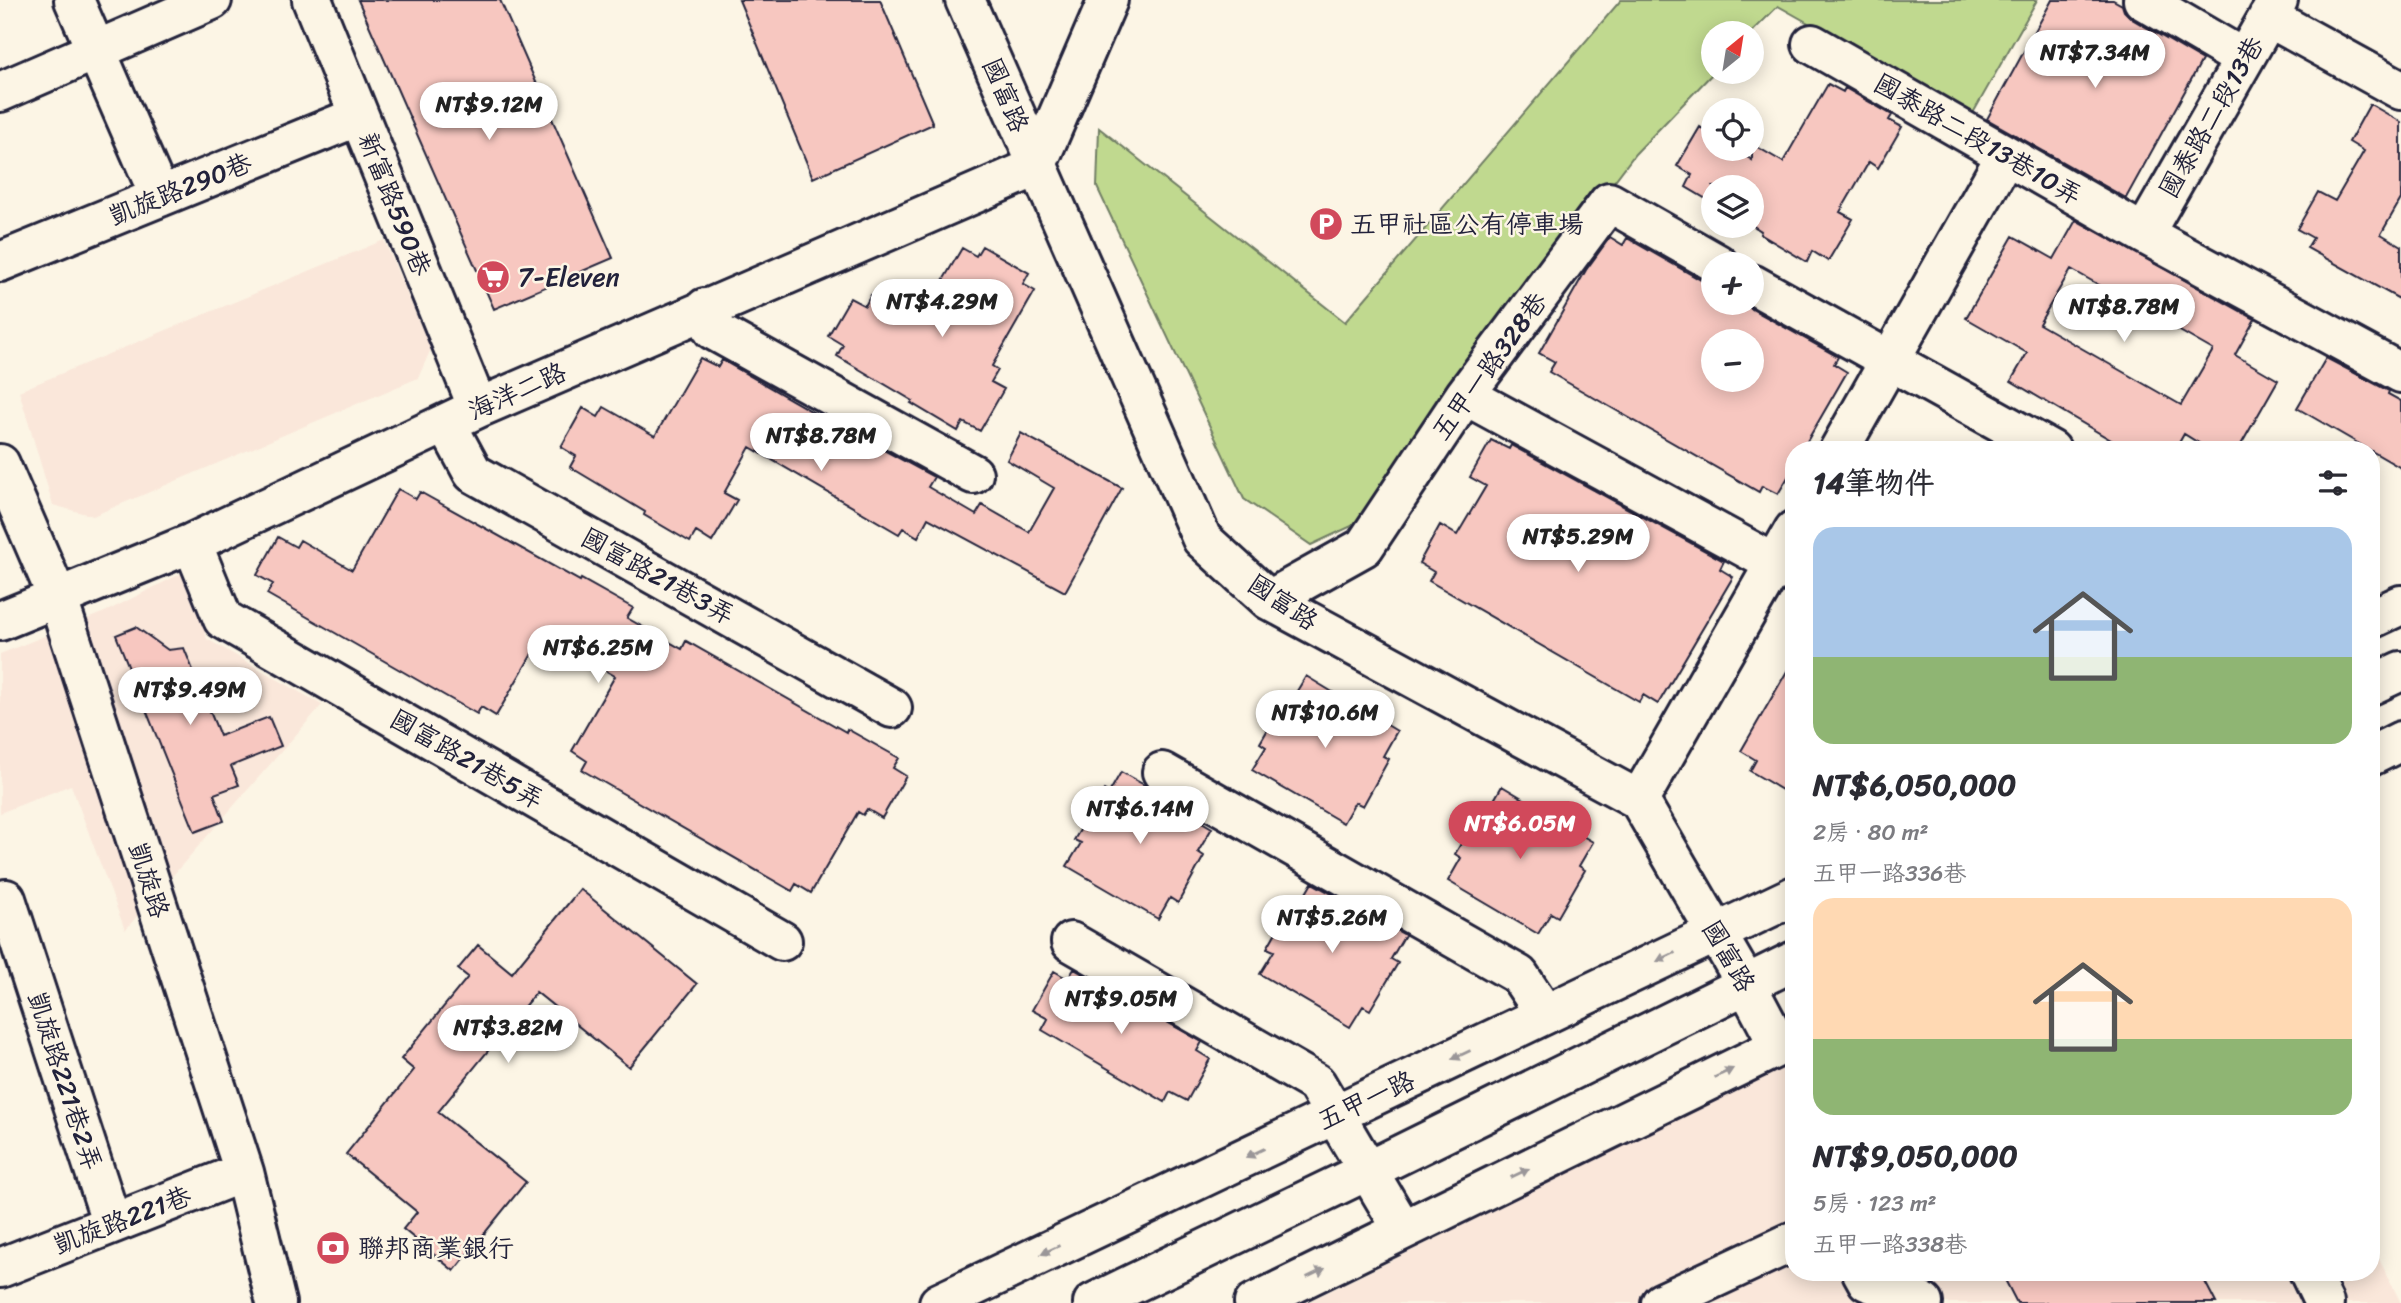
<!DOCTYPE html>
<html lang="zh-TW">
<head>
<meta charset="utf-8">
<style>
  :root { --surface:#fff; --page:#f2f2f3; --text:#2b2b33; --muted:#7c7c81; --accent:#d1495b }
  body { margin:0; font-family:Sriracha,"LXGW WenKai TC",sans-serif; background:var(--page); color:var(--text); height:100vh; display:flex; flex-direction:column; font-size:26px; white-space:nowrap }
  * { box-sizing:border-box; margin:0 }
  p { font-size:23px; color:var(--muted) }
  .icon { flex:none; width:38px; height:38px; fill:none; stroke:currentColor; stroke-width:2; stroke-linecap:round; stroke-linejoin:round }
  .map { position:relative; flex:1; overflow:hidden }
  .drawer { position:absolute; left:1785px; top:441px; width:595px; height:840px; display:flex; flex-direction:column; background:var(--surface); border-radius:28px; box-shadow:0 4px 18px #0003 }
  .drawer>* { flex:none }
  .needle { width:46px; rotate:30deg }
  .buttons { position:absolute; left:1701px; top:21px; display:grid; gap:14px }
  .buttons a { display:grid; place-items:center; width:63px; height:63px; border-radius:50%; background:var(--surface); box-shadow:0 4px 18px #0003; font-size:35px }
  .price { position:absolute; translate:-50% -60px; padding:0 16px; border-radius:24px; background:#fff; color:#222; font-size:23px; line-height:46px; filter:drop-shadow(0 2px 4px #0008) }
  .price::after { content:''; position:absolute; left:50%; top:42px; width:21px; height:16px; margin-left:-10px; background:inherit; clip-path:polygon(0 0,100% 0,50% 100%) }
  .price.on { background:var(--accent); color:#fff }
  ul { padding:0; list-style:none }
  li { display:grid; align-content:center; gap:14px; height:371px; padding:0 28px }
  li span { display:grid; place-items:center; height:217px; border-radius:21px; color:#555 }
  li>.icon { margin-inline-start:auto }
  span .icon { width:126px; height:126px; fill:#fffc; stroke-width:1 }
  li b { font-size:30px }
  h2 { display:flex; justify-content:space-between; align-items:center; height:84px; padding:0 28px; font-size:30px }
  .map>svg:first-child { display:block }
  .built { fill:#fae7da }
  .green { fill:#c0d98f; stroke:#717e65; stroke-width:2 }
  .building { fill:#f7c7c0; stroke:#22223b; stroke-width:2; fill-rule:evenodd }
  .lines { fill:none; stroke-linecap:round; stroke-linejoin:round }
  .minor-casing { stroke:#22223b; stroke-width:44 }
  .major-casing { stroke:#22223b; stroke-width:44 }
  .minor { stroke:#fcf5e5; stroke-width:38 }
  .major { stroke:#fcf5e5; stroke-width:38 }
  .oneway { fill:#9a9698 }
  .labels { text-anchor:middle; stroke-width:5; stroke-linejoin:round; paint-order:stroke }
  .street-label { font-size:26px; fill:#22223b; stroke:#fcf5e5 }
  .poi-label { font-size:26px; fill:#22223b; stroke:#fcf5e5; text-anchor:start }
</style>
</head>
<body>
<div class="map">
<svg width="2401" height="1303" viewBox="0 0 2401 1303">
  <rect width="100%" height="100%" fill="#fcf5e5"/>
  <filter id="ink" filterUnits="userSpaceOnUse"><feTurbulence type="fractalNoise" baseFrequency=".0143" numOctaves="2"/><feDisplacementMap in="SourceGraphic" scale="14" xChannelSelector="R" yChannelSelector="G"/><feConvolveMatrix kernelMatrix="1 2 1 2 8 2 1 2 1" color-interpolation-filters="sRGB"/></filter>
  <g filter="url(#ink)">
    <!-- built -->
    <path class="built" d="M 384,240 L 431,349 L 418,378 L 93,516 L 53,505 L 19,391 Z
      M 186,571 L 207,639 L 322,705 L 125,930 L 71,785 L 0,813 L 0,654 L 107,611 Z
      M 1794,1061 L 1794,1272 L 2371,1272 L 2371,1243 L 2401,1303 L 1306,1303 Z"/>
    <!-- green -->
    <path class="green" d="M 1621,0 L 2037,0 L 1972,115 L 1778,6 L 1751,33 L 1713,33 L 1714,72 L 1635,154 L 1356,524 L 1311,545 L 1244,499 L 1097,187 L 1099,128 L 1345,322 Z"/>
    <!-- building -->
    <path class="building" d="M 358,0 L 500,0 L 613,258 L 494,309 Z
      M 739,0 L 880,0 L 933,124 L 813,178 Z
      M 2052,0 L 2113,0 L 2122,5 L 2124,11 L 2132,19 L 2202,60 L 2126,198 L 1987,119 Z
      M 1828,84 L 1843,92 L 1845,88 L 1892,115 L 1889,120 L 1902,127 L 1878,168 L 1869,162 L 1840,212 L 1853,219 L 1828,261 L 1812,251 L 1807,262 L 1760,234 L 1761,231 L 1752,225 L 1752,187 L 1713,187 L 1713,203 L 1686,187 L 1692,175 L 1677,166 L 1700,127 L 1713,136 L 1713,149 L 1734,149 L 1752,160 L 1752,144 L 1783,162 Z
      M 2370,104 L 2401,122 L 2401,199 L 2381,234 L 2401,246 L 2401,300 L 2307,248 L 2313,238 L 2297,229 L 2318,192 L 2335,201 L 2364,151 L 2349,142 Z
      M 2076,220 L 2255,319 L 2235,355 L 2278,380 L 2238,450 L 2210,450 L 2184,434 L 2175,450 L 2128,450 L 2011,381 L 2027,353 L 1966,318 L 2013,236 L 2054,259 ZM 2071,269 L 2213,350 L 2181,405 L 2039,324 Z
      M 1610,237 L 1623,245 L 1627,238 L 1713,287 L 1713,303 L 1741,303 L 1838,357 L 1834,364 L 1847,372 L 1802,450 L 1794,450 L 1794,467 L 1778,494 L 1762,486 L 1759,492 L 1549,372 L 1555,362 L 1539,353 L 1586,270 ZM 1713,341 L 1752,341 L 1752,380 L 1713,380 Z
      M 982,246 L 1029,273 L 1023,284 L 1035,291 L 992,366 L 998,370 L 991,382 L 1004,389 L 980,431 L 963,422 L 958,431 L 911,403 L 913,401 L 837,356 L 843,345 L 828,336 L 850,298 L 865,306 L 871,295 L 918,323 L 962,248 L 976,256 Z
      M 700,358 L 718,367 L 722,360 L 881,451 L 882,449 L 934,477 L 928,487 L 976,515 L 982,505 L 1029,532 L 1054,488 L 1007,460 L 1021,433 L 1122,488 L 1065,592 L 928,518 L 918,537 L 903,528 L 899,534 L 750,447 L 724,493 L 737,500 L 712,542 L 696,532 L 690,542 L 644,515 L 645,512 L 570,467 L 576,456 L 561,447 L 583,408 L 598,417 L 604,407 L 655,436 Z
      M 2326,358 L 2389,391 L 2388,394 L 2401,401 L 2401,468 L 2297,408 Z
      M 1491,440 L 1509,449 L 1511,445 L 1724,561 L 1720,569 L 1733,577 L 1658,704 L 1643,695 L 1639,702 L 1429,581 L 1434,572 L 1419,563 L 1440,525 L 1457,535 L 1486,486 L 1470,477 Z
      M 398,489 L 416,499 L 420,492 L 580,581 L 581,579 L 633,608 L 627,618 L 682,649 L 686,641 L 846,732 L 847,729 L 899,758 L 893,768 L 906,776 L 882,818 L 867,809 L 863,815 L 858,812 L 811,893 L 796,884 L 792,891 L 582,770 L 587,761 L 572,751 L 615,676 L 543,635 L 496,716 L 481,707 L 477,714 L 267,594 L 273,584 L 257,575 L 278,537 L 296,547 L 300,540 L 352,570 Z
      M 136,627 L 168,650 L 184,648 L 220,736 L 269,717 L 281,746 L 231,766 L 239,785 L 214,794 L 224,821 L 195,832 L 116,635 Z
      M 1794,659 L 1794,797 L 1750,771 L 1756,760 L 1741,751 Z
      M 1306,676 L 1397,731 L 1383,756 L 1389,759 L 1363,806 L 1355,802 L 1343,823 L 1252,770 L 1266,747 L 1260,743 L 1289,693 L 1294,696 Z
      M 1121,772 L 1146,786 L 1151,792 L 1212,828 L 1198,852 L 1204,856 L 1178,903 L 1170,898 L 1158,919 L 1067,866 L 1081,843 L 1074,840 L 1104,790 L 1109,793 Z
      M 1502,786 L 1532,804 L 1531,806 L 1593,842 L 1579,866 L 1585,870 L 1558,917 L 1551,913 L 1538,934 L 1448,881 L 1461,858 L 1455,854 L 1484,804 L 1490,807 Z
      M 1312,883 L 1405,935 L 1391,959 L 1398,963 L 1370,1010 L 1363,1006 L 1350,1027 L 1260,974 L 1274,951 L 1267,948 L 1296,897 L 1302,900 Z
      M 580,889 L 697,984 L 629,1067 L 536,992 L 438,1112 L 526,1182 L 454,1271 L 403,1229 L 417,1212 L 346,1154 L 414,1070 L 401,1059 L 468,977 L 458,969 L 478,945 L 512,973 Z
      M 1074,969 L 1202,1042 L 1197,1051 L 1210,1059 L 1187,1101 L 1170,1092 L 1165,1102 L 1042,1030 L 1048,1019 L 1032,1010 L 1054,971 L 1068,979 Z
      M 2001,1272 L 2200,1272 L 2216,1303 L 2017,1303 Z"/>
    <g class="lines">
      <!-- minor casing -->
      <g class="minor-casing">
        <path id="minor" d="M 74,0 L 160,197
          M 312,0 L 478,408
          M 965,0 L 1202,539 L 1269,600 L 1639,800 L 1746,984 L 1779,1046
          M 2143,0 L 2244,59
          M 2268,17 L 2401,90
          M 1812,44 L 2144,234 L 2401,373
          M 0,92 L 212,0
          M 2144,234 L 2278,0
          M 0,262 L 359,116
          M 1752,284 L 2051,450
          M 705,308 L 713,330 L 973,474
          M 1465,395 L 1794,574
          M 446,423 L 473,473 L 892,708
          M 1839,450 L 2006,155
          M 0,464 L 57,596 L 244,1172 L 276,1303
          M 192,543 L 223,619 L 782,941
          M 1269,600 L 1364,547 L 1465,395 L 1609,202 L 1718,264
          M 2371,619 L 2401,605
          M 0,621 L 192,543 L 478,408 L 1036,167 L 1108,0
          M 2371,756 L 2401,741
          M 1162,772 L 1519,975 L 1545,1014
          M 1639,800 L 1794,530
          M 6,899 L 112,1224
          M 1071,942 L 1316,1083 L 1403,1230
          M 0,1268 L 244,1172
          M 1862,1272 L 1867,1281 L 1923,1303
          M 2309,1272 L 2324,1303
          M 939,1303 L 1794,896
          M 1254,1303 L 1794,1039
          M 1661,1303 L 1794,1241"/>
      </g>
      <!-- major casing -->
      <g class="major-casing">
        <path id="major" d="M 2371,685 L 2401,671
          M 1093,1303 L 1367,1171 L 1794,961"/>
      </g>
      <!-- minor -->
      <use href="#minor" class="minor"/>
      <!-- major -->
      <use href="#major" class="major"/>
    </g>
    <!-- one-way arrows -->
    <defs><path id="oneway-solid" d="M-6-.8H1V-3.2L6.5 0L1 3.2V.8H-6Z" transform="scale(1.75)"/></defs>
    <g class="oneway">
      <use href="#oneway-solid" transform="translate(1666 957) rotate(154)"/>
      <use href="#oneway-solid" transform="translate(1461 1055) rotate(155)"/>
      <use href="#oneway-solid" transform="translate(1724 1073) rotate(-26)"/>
      <use href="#oneway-solid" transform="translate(1255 1153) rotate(155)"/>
      <use href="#oneway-solid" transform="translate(1520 1173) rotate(-26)"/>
      <use href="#oneway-solid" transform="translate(1050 1250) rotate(155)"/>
      <use href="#oneway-solid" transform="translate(1316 1273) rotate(-26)"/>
    </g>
  </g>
  <!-- icons -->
  <defs>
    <g id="parking-disc" transform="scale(1.75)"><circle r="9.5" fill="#d1495b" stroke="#fcf5e5"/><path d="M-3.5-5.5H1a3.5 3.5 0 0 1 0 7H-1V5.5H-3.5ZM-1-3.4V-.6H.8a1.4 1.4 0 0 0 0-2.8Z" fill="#fff"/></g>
    <g id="supermarket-disc" transform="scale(1.75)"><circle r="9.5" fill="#d1495b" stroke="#fcf5e5"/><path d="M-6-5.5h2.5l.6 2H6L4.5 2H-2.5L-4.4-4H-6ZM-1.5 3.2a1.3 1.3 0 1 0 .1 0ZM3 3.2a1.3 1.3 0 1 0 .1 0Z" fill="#fff"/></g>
    <g id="bank-disc" transform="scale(1.75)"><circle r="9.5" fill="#d1495b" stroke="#fcf5e5"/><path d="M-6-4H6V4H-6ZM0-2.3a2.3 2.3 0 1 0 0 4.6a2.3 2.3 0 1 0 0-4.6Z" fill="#fff"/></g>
  </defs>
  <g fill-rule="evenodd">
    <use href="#parking-disc" x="1326" y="224"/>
    <use href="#supermarket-disc" x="493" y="277"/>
    <use href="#bank-disc" x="333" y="1248"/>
  </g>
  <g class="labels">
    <!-- street labels -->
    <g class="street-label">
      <text transform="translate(1006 95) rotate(67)" y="9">國富路</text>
      <text transform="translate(2211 117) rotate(-60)" y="9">國泰路二段13巷</text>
      <text transform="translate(1978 139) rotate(30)" y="9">國泰路二段13巷10弄</text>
      <text transform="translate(180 189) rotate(-22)" y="9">凱旋路290巷</text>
      <text transform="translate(395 204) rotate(68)" y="9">新富路590巷</text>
      <text transform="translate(1489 366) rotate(-54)" y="9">五甲一路328巷</text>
      <text transform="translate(517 391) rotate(-24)" y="9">海洋二路</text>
      <text transform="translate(658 576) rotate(29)" y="9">國富路21巷3弄</text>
      <text transform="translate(1283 602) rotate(34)" y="9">國富路</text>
      <text transform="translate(467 759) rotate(30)" y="9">國富路21巷5弄</text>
      <text transform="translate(149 880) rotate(72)" y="9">凱旋路</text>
      <text transform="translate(1729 956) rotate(60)" y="9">國富路</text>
      <text transform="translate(65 1081) rotate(72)" y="9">凱旋路221巷2弄</text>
      <text transform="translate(1366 1100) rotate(-25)" y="9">五甲一路</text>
      <text transform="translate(122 1220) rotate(-21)" y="9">凱旋路221巷</text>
    </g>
    <!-- poi labels -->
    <g class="poi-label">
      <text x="1350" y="233">五甲社區公有停車場</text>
      <text x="518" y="286">7-Eleven</text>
      <text x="358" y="1257">聯邦商業銀行</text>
    </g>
  </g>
</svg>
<div class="buttons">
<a><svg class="needle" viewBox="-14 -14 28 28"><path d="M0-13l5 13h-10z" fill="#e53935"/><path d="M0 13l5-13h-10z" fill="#7c7c81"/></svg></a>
<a><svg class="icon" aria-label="locate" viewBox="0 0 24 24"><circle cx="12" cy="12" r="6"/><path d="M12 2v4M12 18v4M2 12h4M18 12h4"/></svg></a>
<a><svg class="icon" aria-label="layers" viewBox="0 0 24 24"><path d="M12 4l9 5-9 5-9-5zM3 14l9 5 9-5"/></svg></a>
<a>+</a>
<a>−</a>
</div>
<b class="price" style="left:2095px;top:90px">NT$7.34M</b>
<b class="price" style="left:489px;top:142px">NT$9.12M</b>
<b class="price" style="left:942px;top:339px">NT$4.29M</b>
<b class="price" style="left:2124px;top:344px">NT$8.78M</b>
<b class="price" style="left:821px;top:473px">NT$8.78M</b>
<b class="price" style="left:1578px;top:574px">NT$5.29M</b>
<b class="price" style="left:598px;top:685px">NT$6.25M</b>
<b class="price" style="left:190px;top:727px">NT$9.49M</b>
<b class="price" style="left:1325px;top:750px">NT$10.6M</b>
<b class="price" style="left:1140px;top:846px">NT$6.14M</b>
<b class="price on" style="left:1520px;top:861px">NT$6.05M</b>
<b class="price" style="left:1332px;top:955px">NT$5.26M</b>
<b class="price" style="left:1121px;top:1036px">NT$9.05M</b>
<b class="price" style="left:508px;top:1065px">NT$3.82M</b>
<section class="drawer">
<h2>14筆物件<svg class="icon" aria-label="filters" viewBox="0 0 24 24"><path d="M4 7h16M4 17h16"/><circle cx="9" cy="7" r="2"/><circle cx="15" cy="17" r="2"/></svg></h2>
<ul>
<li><span style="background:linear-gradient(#a9c7e8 60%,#8fb573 0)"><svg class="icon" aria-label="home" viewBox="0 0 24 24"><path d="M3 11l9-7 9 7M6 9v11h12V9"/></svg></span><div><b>NT$6,050,000</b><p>2房 · 80 m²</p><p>五甲一路336巷</p></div></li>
<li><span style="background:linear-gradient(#ffd9b3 65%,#8fb573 0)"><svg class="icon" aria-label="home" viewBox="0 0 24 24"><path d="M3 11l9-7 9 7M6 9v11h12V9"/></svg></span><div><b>NT$9,050,000</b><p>5房 · 123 m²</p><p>五甲一路338巷</p></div></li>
</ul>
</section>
</div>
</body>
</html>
